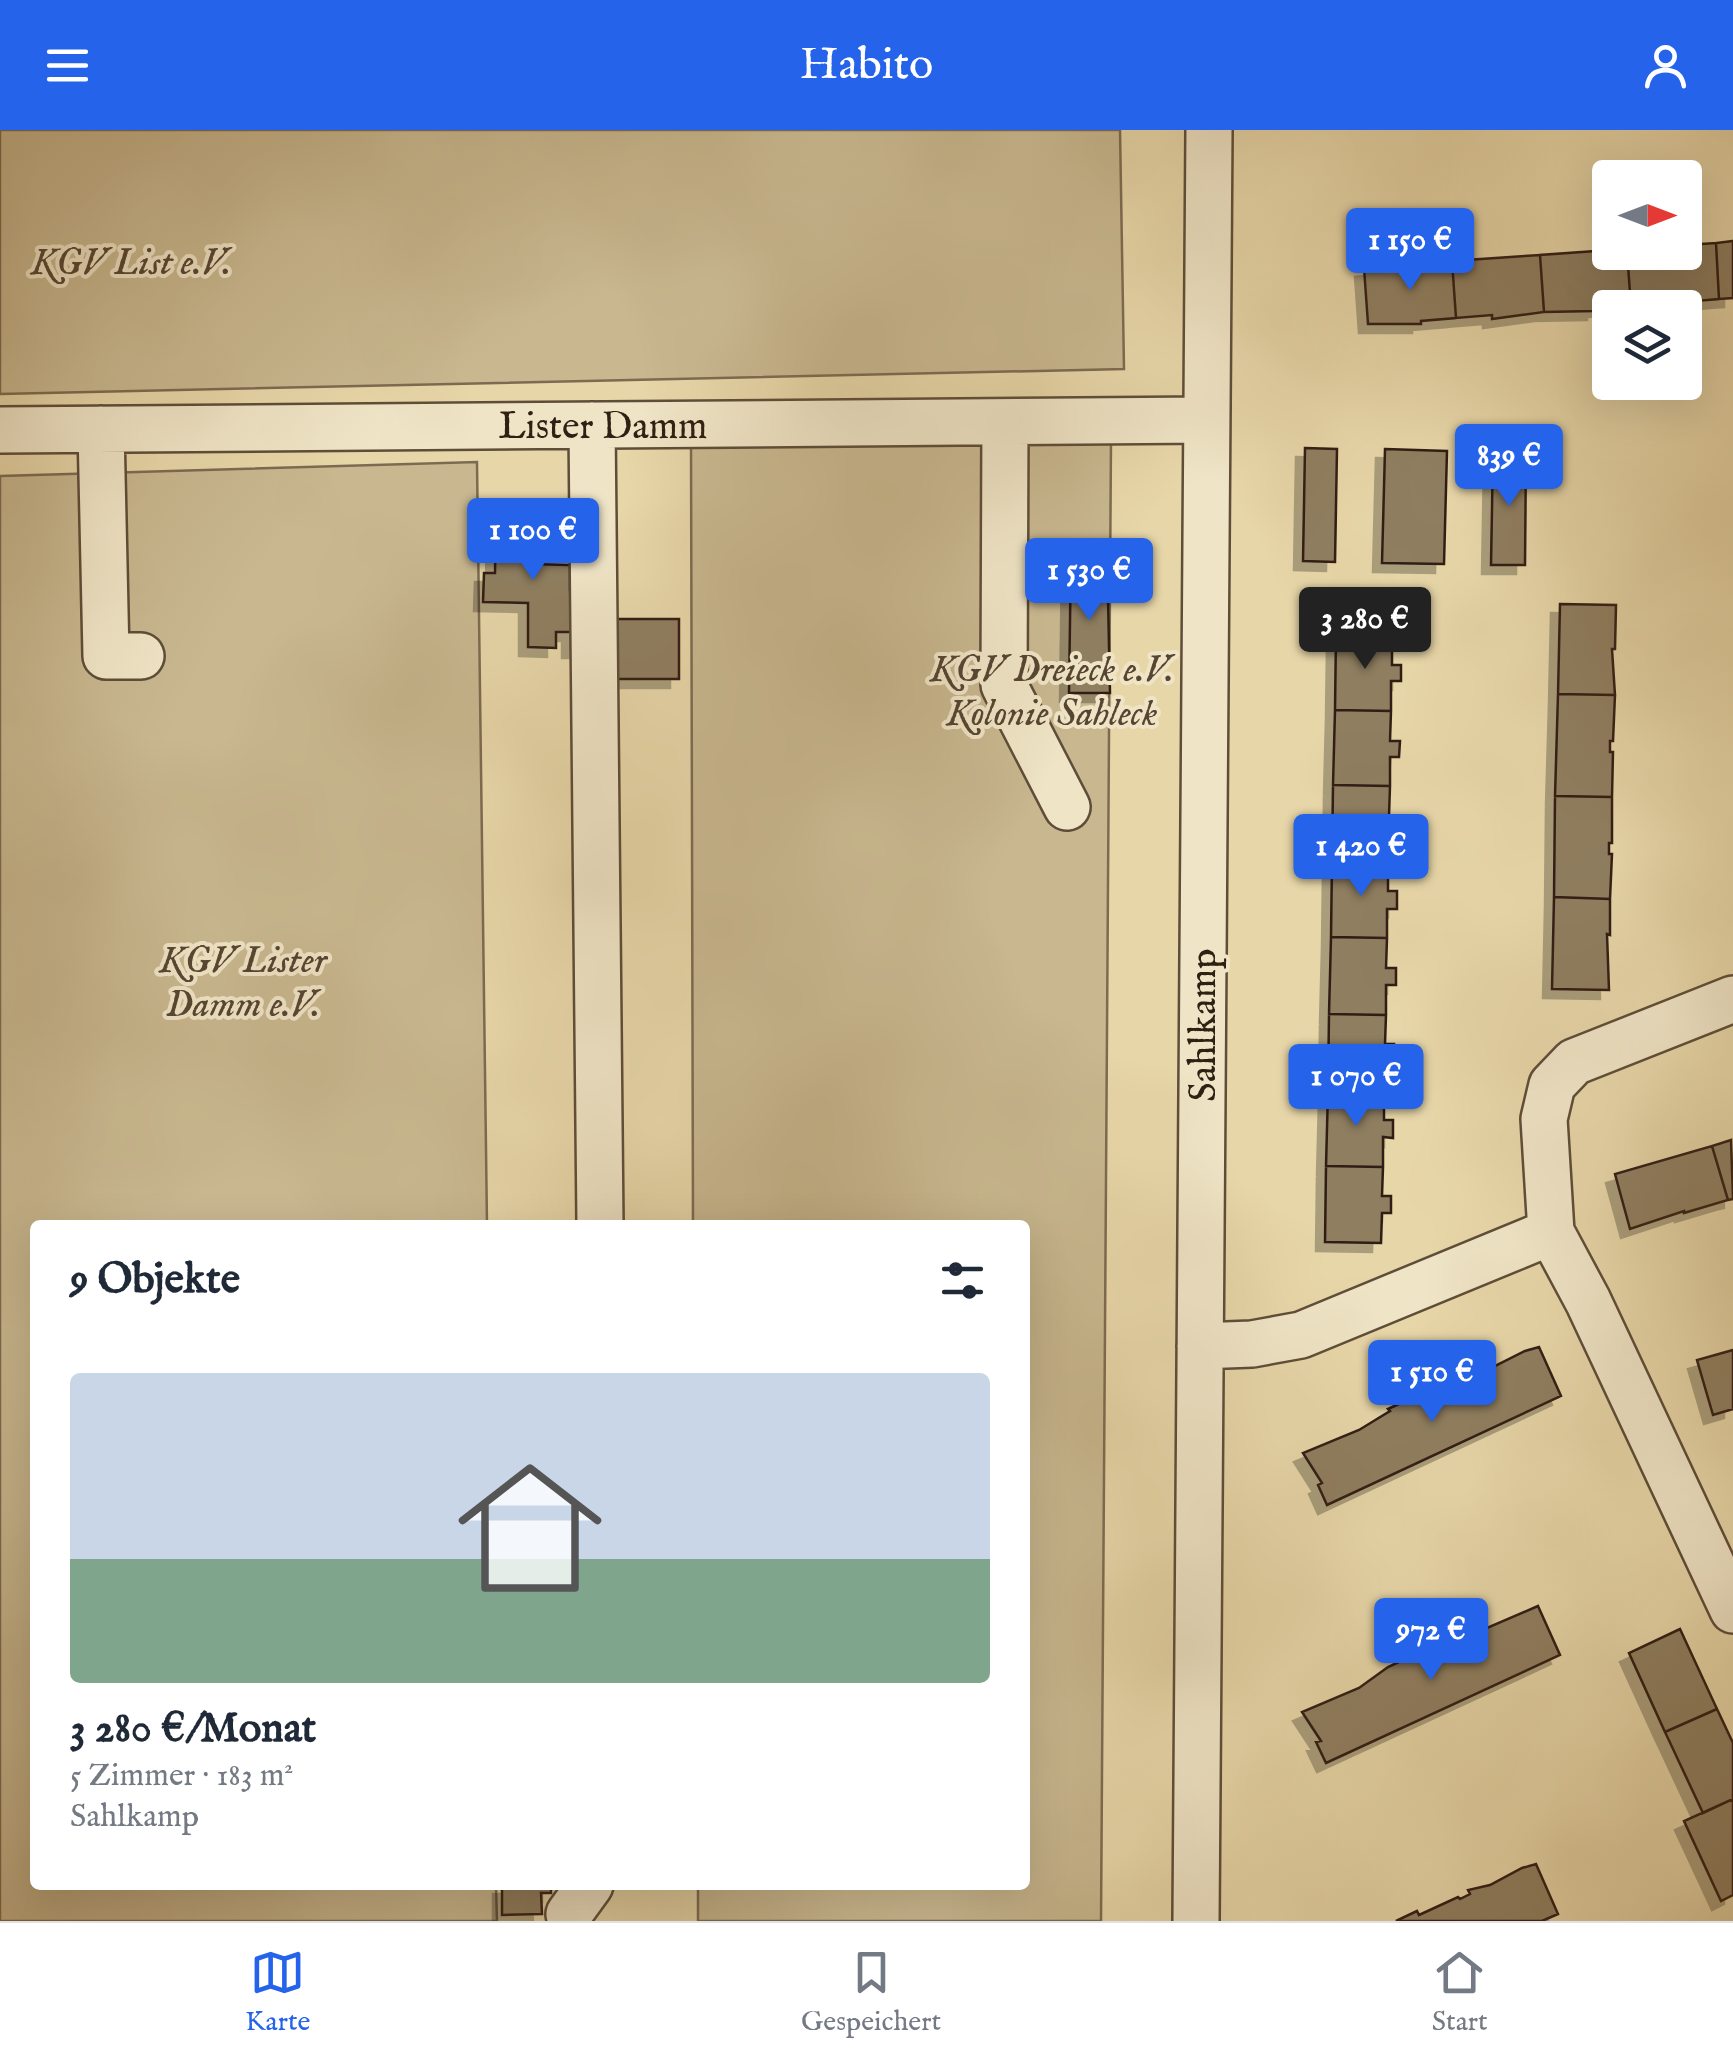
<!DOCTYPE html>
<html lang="de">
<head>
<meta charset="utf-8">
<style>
  :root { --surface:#fff; --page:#f2f2f3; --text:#1f2937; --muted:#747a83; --line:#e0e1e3; --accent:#2563eb }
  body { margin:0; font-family:"IM FELL English",serif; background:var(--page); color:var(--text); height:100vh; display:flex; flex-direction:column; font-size:38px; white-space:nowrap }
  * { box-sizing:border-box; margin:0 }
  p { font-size:32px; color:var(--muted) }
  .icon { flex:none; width:55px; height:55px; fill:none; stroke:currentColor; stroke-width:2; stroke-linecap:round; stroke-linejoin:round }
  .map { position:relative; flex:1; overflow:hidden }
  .drawer { position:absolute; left:30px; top:1090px; width:1000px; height:670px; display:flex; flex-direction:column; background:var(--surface); border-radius:10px; box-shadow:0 10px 40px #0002 }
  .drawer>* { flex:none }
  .needle { width:65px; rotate:90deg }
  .tools { position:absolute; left:1592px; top:30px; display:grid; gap:20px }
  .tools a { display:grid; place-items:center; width:110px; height:110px; border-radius:10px; background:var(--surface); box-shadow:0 10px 40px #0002; font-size:50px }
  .price { position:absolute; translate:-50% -85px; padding:0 22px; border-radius:10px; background:var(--accent); color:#fff; font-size:32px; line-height:65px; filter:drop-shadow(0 2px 5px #0008) }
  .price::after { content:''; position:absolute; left:50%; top:60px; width:30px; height:22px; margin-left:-15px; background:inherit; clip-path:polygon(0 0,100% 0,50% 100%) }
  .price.selected { background:#222; color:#fff }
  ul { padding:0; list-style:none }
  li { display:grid; align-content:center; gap:20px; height:530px; padding:0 40px }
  li span { display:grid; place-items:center; height:310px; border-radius:10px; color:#555 }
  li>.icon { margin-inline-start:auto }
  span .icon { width:180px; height:180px; fill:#fffc; stroke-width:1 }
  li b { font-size:42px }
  h2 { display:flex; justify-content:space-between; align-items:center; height:120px; padding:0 40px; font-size:42px }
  header { display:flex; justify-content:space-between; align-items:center; height:130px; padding:0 40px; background:var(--accent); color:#fff; font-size:45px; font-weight:600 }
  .tab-bar { display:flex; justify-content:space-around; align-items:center; height:140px; border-top:2px solid var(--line); background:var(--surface); font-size:28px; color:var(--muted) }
  .tab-bar a { display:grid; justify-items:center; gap:5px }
  .tab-bar .selected { color:var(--accent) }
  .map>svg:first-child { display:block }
  .green { fill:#c8b78f; stroke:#7c6b51; stroke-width:2.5 }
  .building { fill:#8f7e60; stroke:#301f13; stroke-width:2.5; filter:url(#shadow) }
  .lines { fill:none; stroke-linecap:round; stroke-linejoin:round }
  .minor-casing { stroke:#5e4d38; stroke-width:50 }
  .minor { stroke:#efe4c6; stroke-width:45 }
  .labels { text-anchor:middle; stroke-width:8; stroke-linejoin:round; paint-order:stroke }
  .park-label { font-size:38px; font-style:italic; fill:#564532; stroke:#efe4c6 }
  .street-label { font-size:38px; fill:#301f13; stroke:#efe4c6 }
</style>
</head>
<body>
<header><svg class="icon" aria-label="menu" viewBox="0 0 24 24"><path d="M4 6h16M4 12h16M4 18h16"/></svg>Habito<svg class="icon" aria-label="person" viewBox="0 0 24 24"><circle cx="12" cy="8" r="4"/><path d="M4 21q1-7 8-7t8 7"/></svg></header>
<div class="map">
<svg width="1733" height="1791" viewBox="0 0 1733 1791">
  <defs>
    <filter id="shadow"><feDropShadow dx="-9" dy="9" stdDeviation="0" flood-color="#0004"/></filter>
  </defs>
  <rect width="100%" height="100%" fill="#e7d6a8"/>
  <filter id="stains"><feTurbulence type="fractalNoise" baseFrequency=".002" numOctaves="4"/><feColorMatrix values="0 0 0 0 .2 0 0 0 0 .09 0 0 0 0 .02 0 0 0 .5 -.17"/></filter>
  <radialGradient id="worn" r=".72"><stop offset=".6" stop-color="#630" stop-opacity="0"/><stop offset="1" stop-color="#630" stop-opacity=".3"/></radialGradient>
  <!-- green -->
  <path class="green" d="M 0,0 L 1120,0 L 1124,239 L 0,264 Z
    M 1111,309 L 1101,1791 L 698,1791 L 698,1755 L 1025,1755 L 1025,1095 L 693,1095 L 691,311 Z
    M 477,332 L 487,1095 L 35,1095 L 35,1755 L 496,1755 L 497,1791 L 0,1791 L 0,346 Z"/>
  <!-- building -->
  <path class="building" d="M 1733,111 L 1733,168 L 1719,169 L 1716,113 Z
    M 1716,113 L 1719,169 L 1683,172 L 1684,175 L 1631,176 L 1627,122 L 1685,122 L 1685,115 Z
    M 1610,120 L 1627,122 L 1631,176 L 1596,178 L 1596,181 L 1544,182 L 1540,125 Z
    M 1540,125 L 1544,182 L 1492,189 L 1492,185 L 1456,188 L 1452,131 Z
    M 1452,131 L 1456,188 L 1421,191 L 1421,194 L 1368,194 L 1364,138 Z
    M 1305,318 L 1337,319 L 1335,432 L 1303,431 Z
    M 1385,319 L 1447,321 L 1444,434 L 1382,433 Z
    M 1493,322 L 1526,323 L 1525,435 L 1491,435 Z
    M 496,373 L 530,373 L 530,434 L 570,435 L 570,460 L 585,460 L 584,519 L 571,519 L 571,502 L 556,502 L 556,518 L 528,517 L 528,473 L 483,472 L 484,443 L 495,443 Z
    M 1071,420 L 1107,420 L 1110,563 L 1069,563 Z
    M 1560,474 L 1616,475 L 1615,519 L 1612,519 L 1615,565 L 1558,564 Z
    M 616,489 L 679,489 L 679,549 L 616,549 Z
    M 1336,504 L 1392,504 L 1392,535 L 1401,535 L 1401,551 L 1391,551 L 1391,581 L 1335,580 Z
    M 1558,564 L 1615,565 L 1613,611 L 1610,611 L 1610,622 L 1613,622 L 1612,667 L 1555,666 Z
    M 1335,580 L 1391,581 L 1390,611 L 1400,611 L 1399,627 L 1390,627 L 1390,656 L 1333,655 Z
    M 1333,655 L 1390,656 L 1389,686 L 1399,686 L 1398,703 L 1388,703 L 1388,732 L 1332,731 Z
    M 1555,666 L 1612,667 L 1612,713 L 1609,713 L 1609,724 L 1612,724 L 1610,769 L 1554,767 Z
    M 1332,731 L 1388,732 L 1388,761 L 1397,761 L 1397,779 L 1387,779 L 1387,808 L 1331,807 Z
    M 1554,767 L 1610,769 L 1610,805 L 1607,804 L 1609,860 L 1552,859 Z
    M 1331,807 L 1387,808 L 1386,838 L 1396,838 L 1396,855 L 1386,855 L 1386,885 L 1329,884 Z
    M 1329,884 L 1386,885 L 1385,914 L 1394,914 L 1394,931 L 1384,931 L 1384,961 L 1328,960 Z
    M 1328,960 L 1384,961 L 1384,990 L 1393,990 L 1393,1008 L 1383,1007 L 1383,1037 L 1326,1036 Z
    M 1731,1010 L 1733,1069 L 1728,1070 L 1712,1016 Z
    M 1712,1016 L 1728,1070 L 1684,1083 L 1684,1081 L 1630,1099 L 1615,1044 Z
    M 1326,1036 L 1383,1037 L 1382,1066 L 1391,1066 L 1391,1083 L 1382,1083 L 1381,1113 L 1325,1112 Z
    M 1539,1217 L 1561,1266 L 1327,1375 L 1318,1355 L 1322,1353 L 1303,1323 L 1359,1300 L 1390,1281 L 1388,1279 L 1420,1264 L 1422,1268 L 1463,1252 L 1525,1221 Z
    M 1733,1220 L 1733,1279 L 1713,1285 L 1697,1230 Z
    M 1538,1476 L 1560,1525 L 1326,1633 L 1316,1612 L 1321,1611 L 1302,1582 L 1359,1558 L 1388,1537 L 1420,1522 L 1422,1526 Z
    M 1680,1499 L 1717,1579 L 1665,1602 L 1629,1523 Z
    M 1717,1579 L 1733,1613 L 1733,1669 L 1703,1683 L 1665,1602 Z
    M 1733,1669 L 1733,1765 L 1721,1771 L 1684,1691 Z
    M 1536,1734 L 1558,1784 L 1542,1791 L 1396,1791 L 1417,1781 L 1419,1785 L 1458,1767 L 1460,1769 L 1470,1764 L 1468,1760 L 1490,1755 L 1522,1738 Z
    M 502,1755 L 551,1755 L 551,1763 L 541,1763 L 542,1784 L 502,1785 Z"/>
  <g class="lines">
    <!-- minor casing -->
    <g class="minor-casing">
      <path id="minor" d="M 1005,292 L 1004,555 L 1067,677
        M 592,295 L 600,1095
        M 101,299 L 106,526 L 141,526
        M 0,300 L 1206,290
        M 1551,1102 L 1588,1171 L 1733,1480
        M 1200,1216 L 1252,1214 L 1301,1205 L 1551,1102 L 1544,989 L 1552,955 L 1574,932 L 1733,869
        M 569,1784 L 590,1755
        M 1196,1791 L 1209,0"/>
    </g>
    <!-- minor -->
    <use href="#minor" class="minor"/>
  </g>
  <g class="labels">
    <!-- park labels -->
    <g class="park-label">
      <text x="131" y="144">KGV List e.V.</text>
      <text x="1052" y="551">KGV Dreieck e.V.<tspan x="1052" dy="44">Kolonie Sahleck</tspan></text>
      <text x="243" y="842">KGV Lister<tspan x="243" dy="44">Damm e.V.</tspan></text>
    </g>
    <!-- street labels -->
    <g class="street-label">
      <text x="603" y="308">Lister Damm</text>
      <text transform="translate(1202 895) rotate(-90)" y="13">Sahlkamp</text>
    </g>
  </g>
  <rect width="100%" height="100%" filter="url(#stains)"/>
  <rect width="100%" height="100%" fill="url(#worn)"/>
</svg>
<div class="tools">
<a><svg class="needle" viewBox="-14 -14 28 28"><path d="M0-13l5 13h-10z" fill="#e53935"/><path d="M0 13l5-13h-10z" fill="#747a83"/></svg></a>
<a><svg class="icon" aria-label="layers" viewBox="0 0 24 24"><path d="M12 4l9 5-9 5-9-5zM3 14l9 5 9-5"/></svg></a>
</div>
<b class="price" style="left:1410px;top:163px">1 150 €</b>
<b class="price" style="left:1509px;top:379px">839 €</b>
<b class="price" style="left:533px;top:453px">1 100 €</b>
<b class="price" style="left:1089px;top:493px">1 530 €</b>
<b class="price selected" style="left:1365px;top:542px">3 280 €</b>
<b class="price" style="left:1361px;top:769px">1 420 €</b>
<b class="price" style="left:1356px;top:999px">1 070 €</b>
<b class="price" style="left:1432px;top:1295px">1 510 €</b>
<b class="price" style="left:1431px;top:1553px">972 €</b>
<section class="drawer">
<h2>9 Objekte<svg class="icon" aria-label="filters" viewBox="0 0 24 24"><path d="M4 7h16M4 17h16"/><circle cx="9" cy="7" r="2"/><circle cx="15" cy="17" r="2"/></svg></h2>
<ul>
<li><span style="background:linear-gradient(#c9d6e8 60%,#7fa58c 0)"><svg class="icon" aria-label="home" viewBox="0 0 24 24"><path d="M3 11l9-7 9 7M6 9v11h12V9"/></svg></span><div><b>3 280 €/Monat</b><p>5 Zimmer · 183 m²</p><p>Sahlkamp</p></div></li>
</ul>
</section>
</div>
<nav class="tab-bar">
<a class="selected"><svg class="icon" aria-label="map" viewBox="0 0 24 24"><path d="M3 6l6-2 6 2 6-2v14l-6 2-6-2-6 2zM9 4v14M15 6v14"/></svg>Karte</a>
<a><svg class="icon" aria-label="saved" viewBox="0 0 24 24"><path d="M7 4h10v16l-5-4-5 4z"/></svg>Gespeichert</a>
<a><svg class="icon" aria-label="home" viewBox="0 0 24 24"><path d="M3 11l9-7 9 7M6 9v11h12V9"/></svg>Start</a>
</nav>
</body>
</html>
